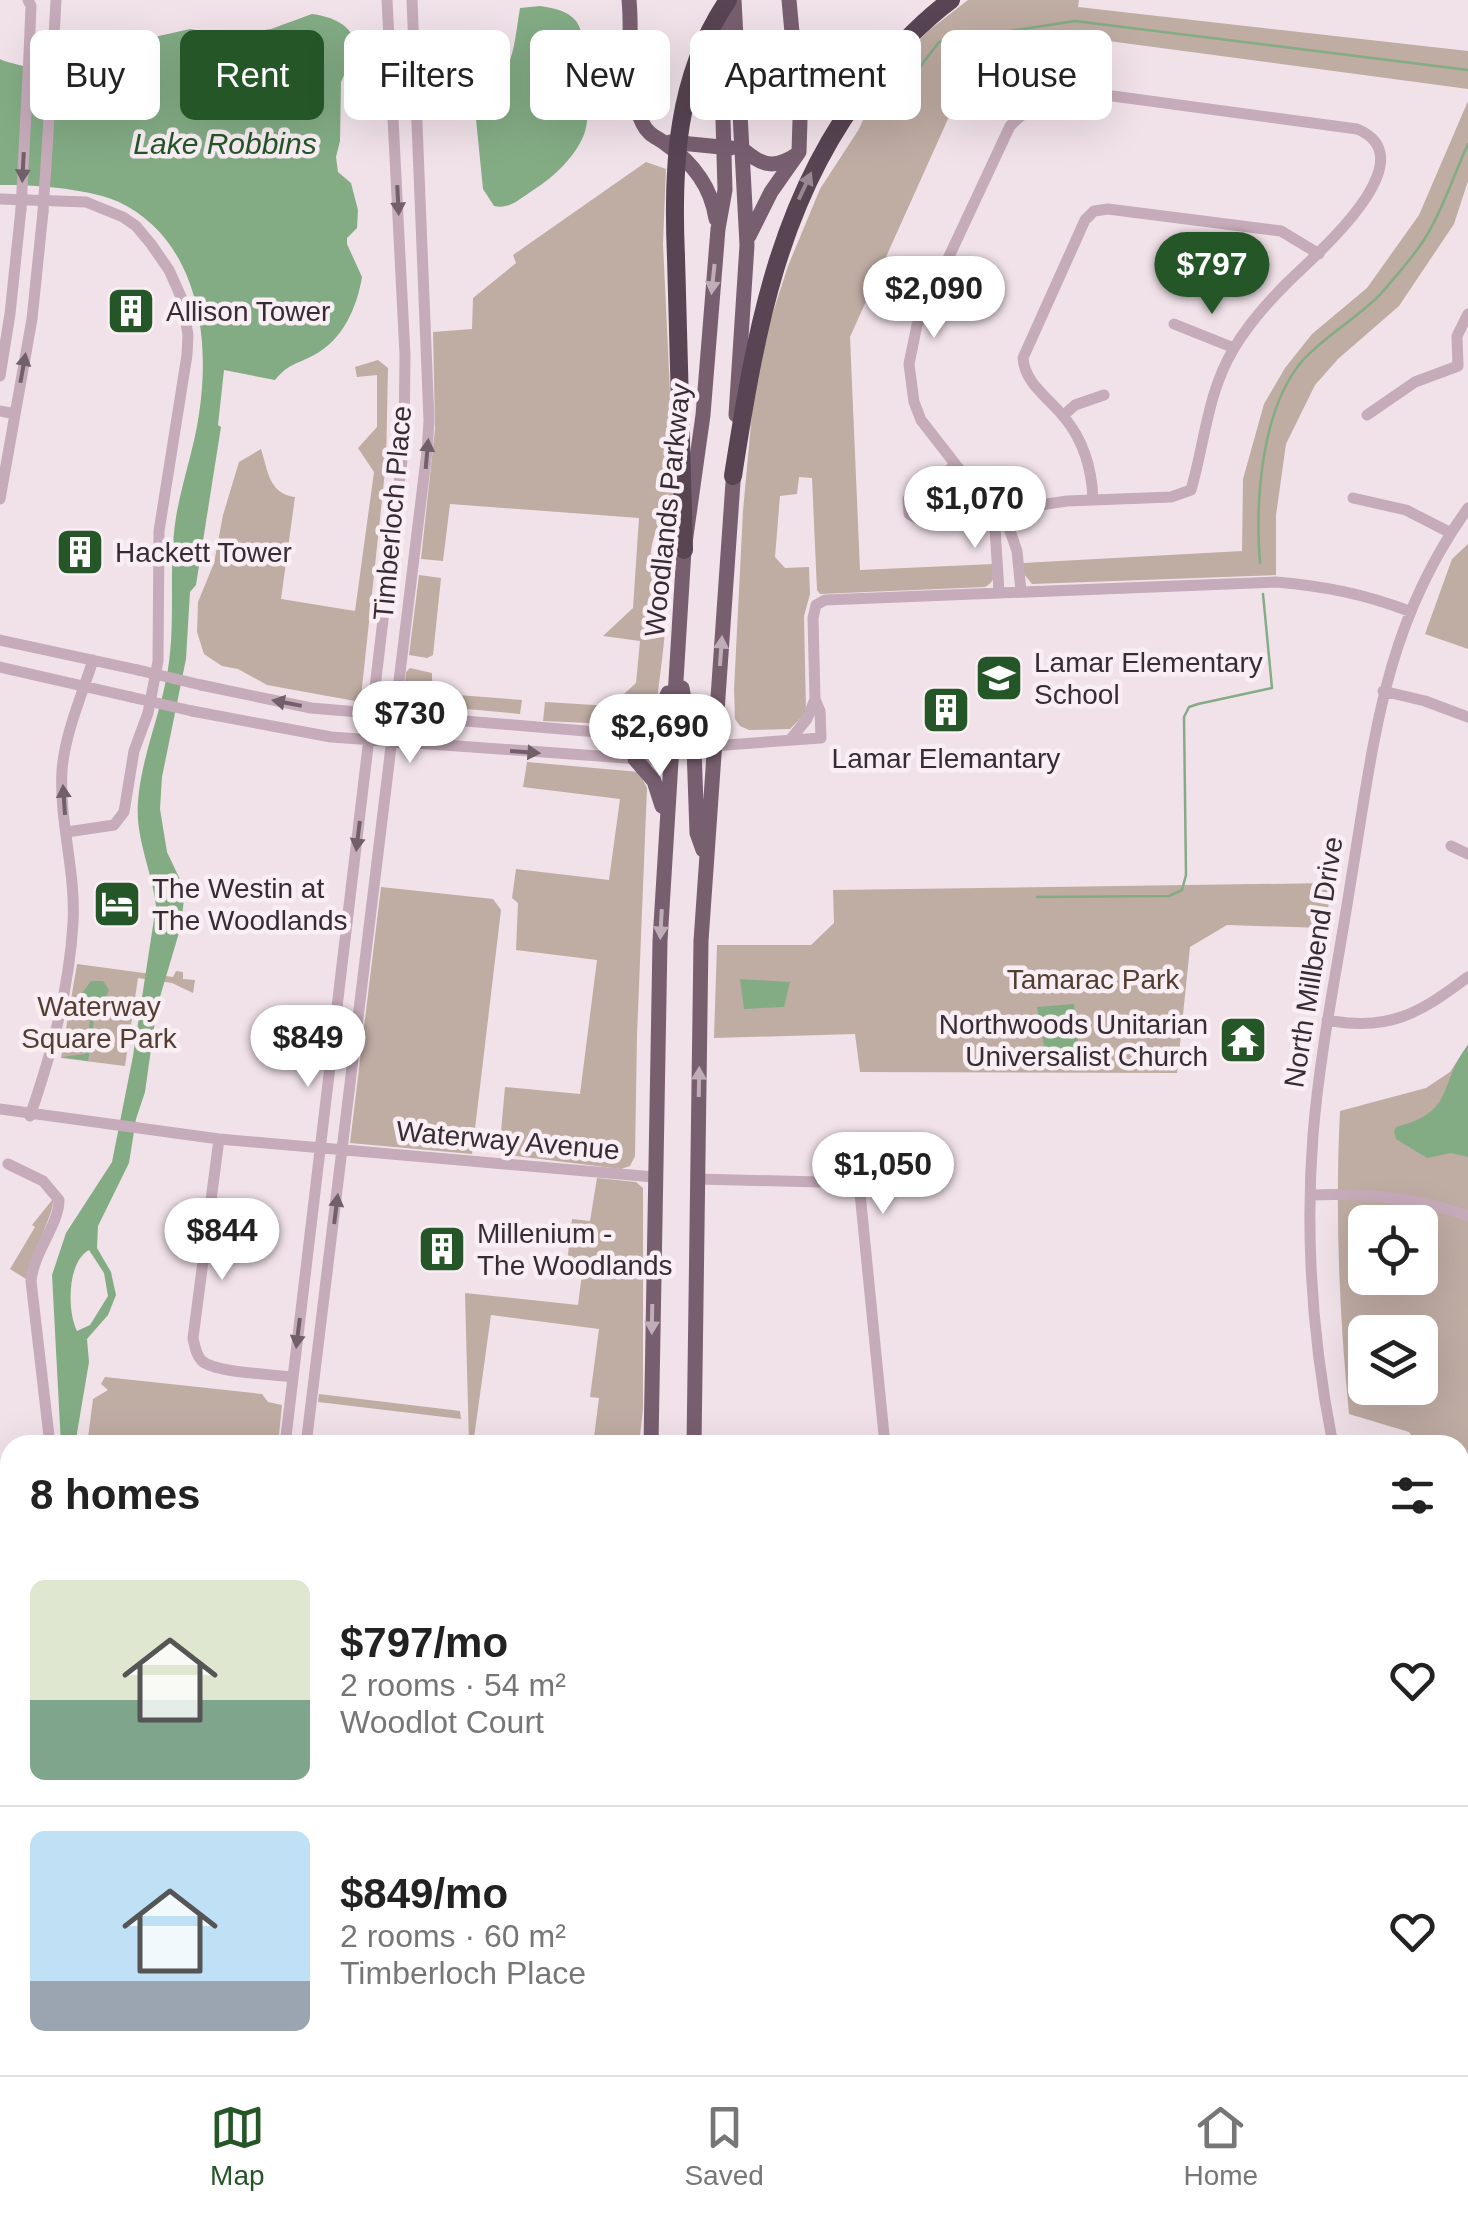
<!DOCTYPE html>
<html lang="en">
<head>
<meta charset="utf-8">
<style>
  :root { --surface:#fff; --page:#f6f6f6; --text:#222; --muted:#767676; --line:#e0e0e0; --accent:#255628 }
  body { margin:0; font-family:Arial,sans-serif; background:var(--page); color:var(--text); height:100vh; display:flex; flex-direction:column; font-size:38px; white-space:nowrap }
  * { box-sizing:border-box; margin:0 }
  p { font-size:32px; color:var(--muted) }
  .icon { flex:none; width:55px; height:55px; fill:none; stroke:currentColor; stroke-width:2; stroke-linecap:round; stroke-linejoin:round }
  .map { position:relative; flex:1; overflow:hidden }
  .side { position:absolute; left:0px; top:1435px; width:1470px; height:640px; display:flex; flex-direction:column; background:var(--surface); border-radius:30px 30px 0 0; box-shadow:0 10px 40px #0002 }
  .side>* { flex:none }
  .top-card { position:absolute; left:30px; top:30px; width:1410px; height:90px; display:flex; gap:20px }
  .tools { position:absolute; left:1348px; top:1205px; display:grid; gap:20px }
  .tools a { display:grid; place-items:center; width:90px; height:90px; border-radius:15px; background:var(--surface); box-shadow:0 10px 40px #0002; font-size:50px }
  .price { position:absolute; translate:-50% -85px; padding:0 22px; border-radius:35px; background:#fff; color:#222; font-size:32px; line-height:65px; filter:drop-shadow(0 2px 5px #0008) }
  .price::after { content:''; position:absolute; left:50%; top:60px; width:30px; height:22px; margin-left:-15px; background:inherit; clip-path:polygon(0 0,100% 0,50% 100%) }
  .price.active { background:var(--accent); color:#fff }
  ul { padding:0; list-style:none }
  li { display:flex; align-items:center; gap:30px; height:250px; padding:0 30px }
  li+li { border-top:2px solid var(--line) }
  li span { display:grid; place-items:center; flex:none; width:280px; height:200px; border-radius:15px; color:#555 }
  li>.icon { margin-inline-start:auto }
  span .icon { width:120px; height:120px; fill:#fffc; stroke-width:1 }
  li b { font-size:42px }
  h2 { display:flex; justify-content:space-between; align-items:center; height:120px; padding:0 30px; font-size:42px }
  .tag { padding:0 35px; border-radius:15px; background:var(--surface); box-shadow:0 10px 40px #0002; font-size:35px; line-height:90px }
  .tag.active { background:var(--accent); color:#fff }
  .dock { display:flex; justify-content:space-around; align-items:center; height:140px; border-top:2px solid var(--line); background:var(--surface); font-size:28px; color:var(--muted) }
  .dock a { display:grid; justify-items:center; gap:5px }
  .dock .active { color:var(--accent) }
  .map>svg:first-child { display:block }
  .green { fill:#bfaca3; fill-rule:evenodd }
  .water { fill:#83ac85; fill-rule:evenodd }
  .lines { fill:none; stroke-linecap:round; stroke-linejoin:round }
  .stream { stroke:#83ac85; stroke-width:2.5 }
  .minor { stroke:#c6abba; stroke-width:11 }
  .major { stroke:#785f70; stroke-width:15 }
  .highway { stroke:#584452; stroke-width:18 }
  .minor-bridge { stroke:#c6abba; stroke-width:11 }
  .highway-bridge { stroke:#584452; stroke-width:18 }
  .oneway { fill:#715f6a }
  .oneway2 { fill:#988892 }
  .oneway3 { fill:#bfaeb8 }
  .labels { text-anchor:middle; stroke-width:9; stroke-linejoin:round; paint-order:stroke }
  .poi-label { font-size:28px; fill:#382c34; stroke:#f9eef3; text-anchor:start }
  .street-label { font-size:28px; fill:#382c34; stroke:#f9eef3 }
  .park-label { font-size:28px; fill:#543e32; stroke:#f9eef3 }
  .water-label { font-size:30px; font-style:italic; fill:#255628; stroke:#f9eef3 }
</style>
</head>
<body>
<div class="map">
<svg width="1468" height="2075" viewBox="0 0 1468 2075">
  <rect width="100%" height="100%" fill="#f1e2e9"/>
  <!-- green -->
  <path class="green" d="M 968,0 L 1079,0 L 1078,7 L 1468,51 L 1468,89 L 1086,38 L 979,50 L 850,337 L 860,570 L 994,564 C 995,575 995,581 985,587 L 820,594 L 817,590 L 812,478 L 799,477 L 797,494 L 780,496 L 775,557 L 785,568 L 809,567 L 810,594 L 804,616 L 806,713 L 790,729 L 749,730 L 740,726 L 735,719 L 734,690 L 743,511 L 754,391 L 762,346 L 788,266 L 820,189 L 859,129 L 879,84 L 928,31 Z
    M 1468,101 L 1468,181 L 1454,224 L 1399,306 L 1338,359 L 1315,385 L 1286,444 L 1276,515 L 1276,575 L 1032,584 L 1024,574 L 1023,563 L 1242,551 L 1243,479 L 1264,404 L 1285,368 L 1312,334 L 1367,288 L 1419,215 Z
    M 646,162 L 666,169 L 663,244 L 674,475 L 673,505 C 655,524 645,552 654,578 C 656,585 664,591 665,599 C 669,617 659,680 657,702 L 651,715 L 635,725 L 543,721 L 545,702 L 611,706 L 636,683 L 640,641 L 603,636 L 633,608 L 639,518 L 450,504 L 443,561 L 421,559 L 435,429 L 433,332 L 472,329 L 473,298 L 516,263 L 513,255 Z
    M 378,360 L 388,368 L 386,462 L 361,697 L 355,701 L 267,685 L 238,669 L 222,666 L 204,654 L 197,632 L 198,602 L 214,563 L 223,515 L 239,462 L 261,449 C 268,471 269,494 295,497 L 281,599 L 355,611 L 374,472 L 358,448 L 377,427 L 377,375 L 357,377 L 355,367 Z
    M 1468,544 L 1468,649 L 1425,634 L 1452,559 Z
    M 419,575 L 441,578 L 433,655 L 427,658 L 409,655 Z
    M 410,668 L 432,673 L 432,693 L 522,700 L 520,714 L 403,703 L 406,672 Z
    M 527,762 L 639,772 L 647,788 L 637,1035 L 635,1156 L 630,1166 L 621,1169 L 499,1154 L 505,1087 L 580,1094 L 597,960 L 516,950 L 518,903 L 512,898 L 516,869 L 609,880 L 620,799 L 523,787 Z
    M 1333,883 L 1324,928 L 1227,925 L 1190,947 L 1177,1073 L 860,1072 L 855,1034 L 714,1038 L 717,945 L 811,945 L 834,923 L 833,890 Z
    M 381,887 L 493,899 L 501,910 L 472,1154 L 350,1143 Z
    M 77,964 L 173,977 L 176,971 L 183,972 L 183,979 L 195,980 L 193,993 L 172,983 L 138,978 L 125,1066 L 61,1058 Z
    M 1468,1045 L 1468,1504 L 1460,1496 L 1460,1445 L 1418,1445 L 1409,1432 L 1349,1414 C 1339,1312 1335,1213 1340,1111 L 1426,1088 L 1450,1072 ZM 1365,1222 L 1420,1222 L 1420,1278 L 1365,1278 ZM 1365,1332 L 1420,1332 L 1420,1388 L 1365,1388 Z
    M 597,1178 L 636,1182 L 643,1188 L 643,1409 L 639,1445 L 593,1445 L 599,1398 L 590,1397 L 599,1329 L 491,1315 L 473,1445 L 469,1445 L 465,1293 L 578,1305 L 582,1274 L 566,1272 L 572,1219 L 590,1221 Z
    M 53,1199 C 55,1214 30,1255 26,1279 L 10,1269 L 35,1227 L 32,1225 Z
    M 105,1377 L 262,1394 L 268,1402 L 282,1405 L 278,1445 L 87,1445 L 93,1399 L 108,1390 L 101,1384 Z
    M 319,1394 L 460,1411 L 461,1419 L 318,1402 Z
    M 0,1522 L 10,1524 L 10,1652 L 0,1678 Z
    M 10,1935 L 10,2065 L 84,2065 L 77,2075 L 17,2075 L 0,2066 L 0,1947 Z
    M 109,2065 L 234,2065 L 234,2075 L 102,2075 Z
    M 689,2065 L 827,2065 L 826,2075 L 688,2075 Z
    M 1147,2065 L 1265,2065 L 1264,2075 L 1147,2075 Z"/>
  <!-- water -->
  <path class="water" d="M 540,6 C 553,8 567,10 576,21 C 590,39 593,116 583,137 C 572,161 551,179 529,193 C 517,201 509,209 494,206 L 483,189 L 474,99 C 515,78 513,49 520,8 Z
    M 312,14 C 333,17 351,24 357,46 L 341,82 L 340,141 L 336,157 L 338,172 L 351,183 L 358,210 L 357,228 L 347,238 L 347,244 L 362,277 C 357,307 343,340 314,355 C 296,365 289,363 275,380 L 224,370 L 218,425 L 221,427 L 196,585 L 190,592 L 186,659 L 162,777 L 160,809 L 167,852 L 185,890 L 181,926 L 157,1007 L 145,1092 L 136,1119 L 129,1163 L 98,1226 L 97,1248 L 111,1272 L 116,1295 L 108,1315 L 87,1339 L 89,1362 L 75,1445 L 61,1445 L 52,1275 L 66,1233 L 112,1162 L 133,1056 L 156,906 C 152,871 135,838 138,802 C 141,757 161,714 168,669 C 176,619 168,568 176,517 C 182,482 194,449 199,414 C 211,337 198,240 119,202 C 92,189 31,184 0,185 L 0,59 C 8,64 79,79 88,77 L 97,48 L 108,37 L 116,34 L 150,38 L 190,29 L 229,36 L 271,29 ZM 89,1250 L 104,1273 L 108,1296 L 90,1325 L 77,1331 C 67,1311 67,1262 89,1250 Z
    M 740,979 L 790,982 L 784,1007 L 744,1009 Z
    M 91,981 L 103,981 L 109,990 L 105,999 L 96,1006 L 88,1061 L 62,1057 L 85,1054 L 93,1001 L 81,1001 L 80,996 Z
    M 1074,1004 L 1080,1061 L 1048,1067 L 1037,1007 Z
    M 1468,1045 L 1468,1157 L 1451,1153 L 1427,1158 L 1396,1139 L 1394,1131 L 1396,1127 C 1457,1112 1437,1084 1468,1045 Z
    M 10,1822 L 10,1888 L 0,1899 L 0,1838 Z"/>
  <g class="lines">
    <!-- stream -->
    <path class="stream" d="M 904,88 L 939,42 L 1075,21 L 1468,70
      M 1260,563 C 1255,501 1261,407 1304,359 C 1330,331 1367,313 1390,283 C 1403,268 1417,252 1427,235 C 1444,207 1454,174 1468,144
      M 1037,897 L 1169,896 L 1182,890 L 1186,875 L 1184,717 L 1189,707 L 1198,704 L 1272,688 L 1263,594
      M 1460,1637 L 1468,1638"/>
    <!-- minor -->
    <path class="minor" d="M 28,0 L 31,6 L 29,55
      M 53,55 L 56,0
      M 0,199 L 86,202 L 123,217 L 136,226 L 151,244 L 169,270 L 182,299 L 188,335 L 187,355 L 159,531 L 158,661 L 148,713 L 134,751 L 124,812 L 114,825 L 67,832
      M 1174,324 L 1234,348
      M 1458,366 L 1457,336 L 1468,314
      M 0,376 L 10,314 L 21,209
      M 0,411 L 15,414
      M 1367,415 L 1415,382 L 1458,366
      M 1063,416 L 1075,405 L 1104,395
      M 956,465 L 908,499 L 909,514 L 916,518 L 937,511 L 971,482
      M 1353,498 L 1406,510 L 1451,533
      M 0,499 L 32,319 L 43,212
      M 1093,500 C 1092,469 1084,441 1064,417 C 1048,397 1025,384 1023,358 L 1085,220 L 1094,211 L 1108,209 L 1281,231 L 1319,254
      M 994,512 L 1067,501 L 1171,497 L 1191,490 C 1205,442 1207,394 1233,350 C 1247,326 1267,303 1287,283 C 1313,257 1430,159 1357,129 L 1083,92 C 1052,94 1032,104 1010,126 L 917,325 L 909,364 L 914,402 L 921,420 L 956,465 L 1008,525 L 1017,551 L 1021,591
      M 994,512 L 999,592
      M 0,640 L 138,670
      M 0,667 L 131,697
      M 201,685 L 311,708 L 656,737 L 671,749
      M 1383,691 L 1425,701 L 1468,717
      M 192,711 L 331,737 L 654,760 L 671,749 L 821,738 L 820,711 L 815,699 L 813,618 L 816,605 L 825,600 L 1276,582 C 1324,586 1364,594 1409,611
      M 790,740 L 807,719 L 815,699
      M 1451,846 L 1468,854
      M 1327,1020 C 1389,1032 1420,1013 1468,977
      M 0,1109 L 219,1139 L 654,1177
      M 30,1116 C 52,1052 69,990 73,923 C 76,871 59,822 62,770 C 65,733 82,695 93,660
      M 219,1139 L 193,1338 C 195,1347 196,1355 202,1361 C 216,1373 272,1374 292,1377
      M 8,1164 L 43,1181 L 59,1200 C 59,1225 34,1251 31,1281 L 50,1445
      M 697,1179 L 859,1183 L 885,1445
      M 1311,1195 C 1363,1193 1419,1198 1468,1216
      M 285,1445 L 404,443 L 405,355 L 387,0
      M 306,1445 L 427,451 L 429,421 L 412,0
      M 1333,1445 C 1313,1344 1305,1238 1313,1135 C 1320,1049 1338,965 1351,880 C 1374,742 1383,626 1468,508
      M 0,1487 L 10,1490
      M 0,1512 L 10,1515
      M 1460,1583 L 1468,1583
      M 1460,1715 L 1468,1715
      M 0,1810 L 10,1792
      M 1460,1863 L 1468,1862
      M 1460,1958 L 1464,2015 L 1462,2075
      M 248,2065 L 248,2075
      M 270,2065 L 270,2075
      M 908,2074 L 909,2075
      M 84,2075 L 91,2065"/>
    <!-- major -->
    <path class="major" d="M 629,0 C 633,38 624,89 643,124 C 648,135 657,137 666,144 C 693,163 711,186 716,219
      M 734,0 L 747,245 L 736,415
      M 670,142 L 731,148
      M 739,146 C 759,164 772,171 796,155
      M 749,236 L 771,192 L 799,152 L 800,120 L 789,0
      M 682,688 L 693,748
      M 636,734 L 657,721 L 668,693
      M 694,748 L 697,833 L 703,850
      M 635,759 L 654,781 L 662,806
      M 651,1445 L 660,941 L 684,550 L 703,415 L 718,229 L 725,190 L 720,14
      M 694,1445 L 701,941 L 734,468
      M 619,2075 L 620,2065
      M 662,2075 L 663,2065"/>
    <!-- highway -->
    <path class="highway" d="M 676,257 L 684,550
      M 733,476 C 755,335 778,197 870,82 C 894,51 920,23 951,0"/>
    <!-- minor-bridge -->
    <path class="minor-bridge" d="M 21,209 L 29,55
      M 43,212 L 53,55
      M 138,670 L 201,685
      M 131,697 L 192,711"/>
    <!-- highway-bridge -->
    <path class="highway-bridge" d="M 676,257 C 672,168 676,76 728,0"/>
  </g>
  <!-- one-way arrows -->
  <defs><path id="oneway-solid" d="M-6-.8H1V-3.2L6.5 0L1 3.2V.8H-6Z" transform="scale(2.5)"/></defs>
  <g class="oneway">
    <use href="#oneway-solid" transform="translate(23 167) rotate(93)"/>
    <use href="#oneway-solid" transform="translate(398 200) rotate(87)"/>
    <use href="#oneway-solid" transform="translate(23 368) rotate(-80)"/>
    <use href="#oneway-solid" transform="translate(427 454) rotate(-85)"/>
    <use href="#oneway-solid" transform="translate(287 703) rotate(-169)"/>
    <use href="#oneway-solid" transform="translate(525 752) rotate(4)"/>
    <use href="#oneway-solid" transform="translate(64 800) rotate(-94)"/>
    <use href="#oneway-solid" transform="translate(358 836) rotate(97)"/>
    <use href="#oneway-solid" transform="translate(336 1209) rotate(-83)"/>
    <use href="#oneway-solid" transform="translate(298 1333) rotate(97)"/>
  </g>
  <use class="oneway2" href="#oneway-solid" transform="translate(805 186) rotate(-65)"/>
  <g class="oneway3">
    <use href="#oneway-solid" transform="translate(713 279) rotate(96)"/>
    <use href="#oneway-solid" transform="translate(721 651) rotate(-86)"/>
    <use href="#oneway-solid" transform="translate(661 924) rotate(93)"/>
    <use href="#oneway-solid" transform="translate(699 1082) rotate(-89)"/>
    <use href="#oneway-solid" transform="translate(652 1319) rotate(91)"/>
  </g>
  <!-- icons -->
  <defs>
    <g id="building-square" transform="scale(2.5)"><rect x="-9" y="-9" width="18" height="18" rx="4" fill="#255628" stroke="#f9eef3"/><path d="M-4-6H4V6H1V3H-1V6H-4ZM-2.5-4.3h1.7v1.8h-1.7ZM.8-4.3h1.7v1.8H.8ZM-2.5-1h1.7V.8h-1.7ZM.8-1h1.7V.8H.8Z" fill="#fff"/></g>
    <g id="school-square" transform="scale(2.5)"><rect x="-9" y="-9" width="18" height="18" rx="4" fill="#255628" stroke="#f9eef3"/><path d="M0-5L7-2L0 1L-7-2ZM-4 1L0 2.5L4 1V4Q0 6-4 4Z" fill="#fff"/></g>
    <g id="hotel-square" transform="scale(2.5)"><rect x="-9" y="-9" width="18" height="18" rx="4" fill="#255628" stroke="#f9eef3"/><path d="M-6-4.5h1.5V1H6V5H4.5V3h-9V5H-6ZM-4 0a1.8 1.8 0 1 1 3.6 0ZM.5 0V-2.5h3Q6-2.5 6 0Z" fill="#fff"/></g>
    <g id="temple-square" transform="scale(2.5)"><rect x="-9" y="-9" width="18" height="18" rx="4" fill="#255628" stroke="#f9eef3"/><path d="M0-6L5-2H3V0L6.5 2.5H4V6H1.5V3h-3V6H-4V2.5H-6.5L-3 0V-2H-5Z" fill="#fff"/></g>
  </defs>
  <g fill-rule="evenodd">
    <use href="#building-square" x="131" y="311"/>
    <use href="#building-square" x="80" y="552"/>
    <use href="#school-square" x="999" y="678"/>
    <use href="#building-square" x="946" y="710"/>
    <use href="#hotel-square" x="117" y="904"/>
    <use href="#temple-square" x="1243" y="1040"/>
    <use href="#building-square" x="442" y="1249"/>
  </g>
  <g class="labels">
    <!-- poi labels -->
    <g class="poi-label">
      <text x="166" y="321">Allison Tower</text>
      <text x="115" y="562">Hackett Tower</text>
      <text x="1034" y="672">Lamar Elementary<tspan x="1034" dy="32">School</tspan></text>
      <text x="946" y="768" text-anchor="middle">Lamar Elemantary</text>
      <text x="152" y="898">The Westin at<tspan x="152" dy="32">The Woodlands</tspan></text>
      <text x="1208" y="1034" text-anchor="end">Northwoods Unitarian<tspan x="1208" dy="32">Universalist Church</tspan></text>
      <text x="477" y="1243">Millenium -<tspan x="477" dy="32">The Woodlands</tspan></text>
    </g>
    <!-- street labels -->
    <g class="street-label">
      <text transform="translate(667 510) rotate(-84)" y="10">Woodlands Parkway</text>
      <text transform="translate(392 513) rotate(-85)" y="10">Timberloch Place</text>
      <text transform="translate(1313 962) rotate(-81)" y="10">North Millbend Drive</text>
      <text transform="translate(508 1140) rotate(5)" y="10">Waterway Avenue</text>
    </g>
    <!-- park labels -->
    <g class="park-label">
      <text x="1093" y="989">Tamarac Park</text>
      <text x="99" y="1016">Waterway<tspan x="99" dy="32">Square Park</tspan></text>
    </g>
    <!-- water labels -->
    <g class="water-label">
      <text x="225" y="154">Lake Robbins</text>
    </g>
  </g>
</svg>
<div class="tools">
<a><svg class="icon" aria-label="locate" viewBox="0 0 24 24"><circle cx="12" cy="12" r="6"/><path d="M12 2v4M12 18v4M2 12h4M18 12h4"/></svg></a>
<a><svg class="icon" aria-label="layers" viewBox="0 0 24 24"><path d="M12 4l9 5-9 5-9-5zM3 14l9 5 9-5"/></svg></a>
</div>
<b class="price active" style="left:1212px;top:317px">$797</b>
<b class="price" style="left:934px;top:341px">$2,090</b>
<b class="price" style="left:975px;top:551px">$1,070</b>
<b class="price" style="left:410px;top:766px">$730</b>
<b class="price" style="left:660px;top:779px">$2,690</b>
<b class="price" style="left:308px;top:1090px">$849</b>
<b class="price" style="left:883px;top:1217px">$1,050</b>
<b class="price" style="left:222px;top:1283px">$844</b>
<div class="top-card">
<a class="tag">Buy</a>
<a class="tag active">Rent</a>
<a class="tag">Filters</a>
<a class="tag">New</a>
<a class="tag">Apartment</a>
<a class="tag">House</a>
</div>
<section class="side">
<h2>8 homes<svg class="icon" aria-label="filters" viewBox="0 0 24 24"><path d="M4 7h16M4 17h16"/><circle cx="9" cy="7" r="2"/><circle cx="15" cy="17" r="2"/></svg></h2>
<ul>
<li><span style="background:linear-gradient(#dfe7d0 60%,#7fa58c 0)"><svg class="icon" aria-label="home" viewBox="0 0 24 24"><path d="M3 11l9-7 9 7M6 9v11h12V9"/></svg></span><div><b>$797/mo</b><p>2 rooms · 54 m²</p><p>Woodlot Court</p></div><svg class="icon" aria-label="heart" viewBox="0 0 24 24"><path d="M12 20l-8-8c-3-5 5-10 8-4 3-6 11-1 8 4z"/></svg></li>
<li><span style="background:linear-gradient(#bfe0f5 75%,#9aa5b1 0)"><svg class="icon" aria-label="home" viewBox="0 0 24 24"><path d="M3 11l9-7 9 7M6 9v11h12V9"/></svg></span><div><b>$849/mo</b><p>2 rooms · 60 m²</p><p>Timberloch Place</p></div><svg class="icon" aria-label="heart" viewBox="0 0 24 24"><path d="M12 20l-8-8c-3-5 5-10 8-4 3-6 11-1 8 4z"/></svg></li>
</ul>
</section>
</div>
<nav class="dock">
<a class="active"><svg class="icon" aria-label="map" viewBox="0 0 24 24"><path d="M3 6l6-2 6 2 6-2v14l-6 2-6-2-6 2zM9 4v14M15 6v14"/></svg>Map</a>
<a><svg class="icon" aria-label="saved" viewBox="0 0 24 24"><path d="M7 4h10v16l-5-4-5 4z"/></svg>Saved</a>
<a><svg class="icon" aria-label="home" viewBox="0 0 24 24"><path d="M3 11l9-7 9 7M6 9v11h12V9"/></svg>Home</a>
</nav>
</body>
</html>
